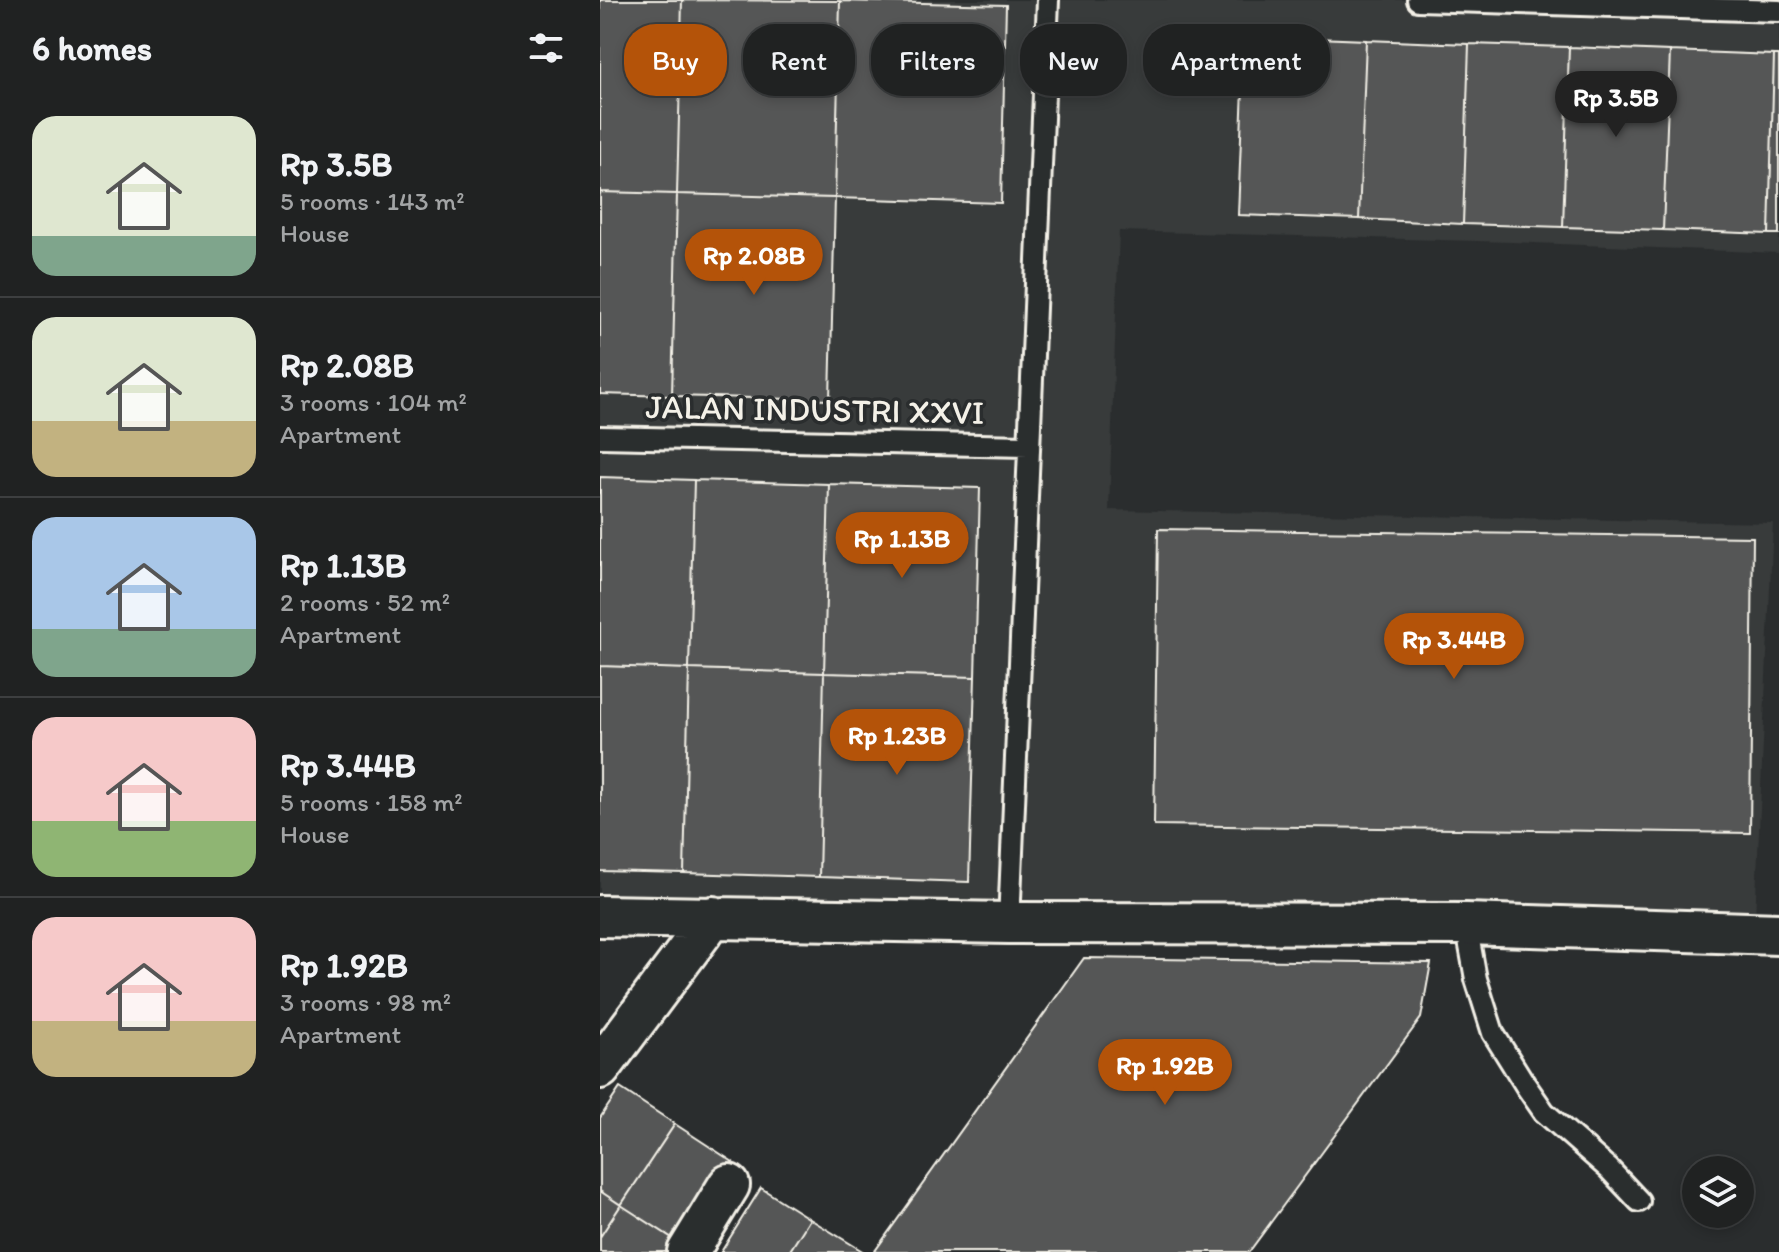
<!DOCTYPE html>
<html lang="en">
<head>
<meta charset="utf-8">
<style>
  :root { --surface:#202222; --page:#2d2f2f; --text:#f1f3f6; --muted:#a2a4a5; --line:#3d3f40; --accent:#b45309 }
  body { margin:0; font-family:Itim,sans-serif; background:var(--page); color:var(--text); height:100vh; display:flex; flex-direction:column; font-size:30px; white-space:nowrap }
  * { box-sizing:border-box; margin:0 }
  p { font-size:26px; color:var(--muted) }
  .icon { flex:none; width:44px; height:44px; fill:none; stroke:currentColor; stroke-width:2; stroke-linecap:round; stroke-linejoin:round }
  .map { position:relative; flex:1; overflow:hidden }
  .details { display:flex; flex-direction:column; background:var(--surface); width:600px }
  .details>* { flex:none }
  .banner { position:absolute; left:24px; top:24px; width:760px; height:72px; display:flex; gap:16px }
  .controls { position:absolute; left:1082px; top:1156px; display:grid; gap:16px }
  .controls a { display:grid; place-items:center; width:72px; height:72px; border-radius:50%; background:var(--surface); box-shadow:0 4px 12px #0003,0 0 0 2px var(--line); font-size:40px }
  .price { position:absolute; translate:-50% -68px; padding:0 18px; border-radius:28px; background:var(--accent); color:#fff; font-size:26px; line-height:52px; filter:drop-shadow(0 2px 4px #0008) }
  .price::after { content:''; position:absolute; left:50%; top:48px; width:24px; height:18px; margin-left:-12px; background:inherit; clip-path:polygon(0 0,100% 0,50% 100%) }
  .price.selected { background:#222; color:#fff }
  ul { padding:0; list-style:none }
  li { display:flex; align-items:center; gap:24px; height:200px; padding:0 32px }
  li+li { border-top:2px solid var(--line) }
  li span { display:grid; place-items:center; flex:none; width:224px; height:160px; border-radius:24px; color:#555 }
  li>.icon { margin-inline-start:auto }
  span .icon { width:96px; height:96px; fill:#fffc; stroke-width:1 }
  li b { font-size:34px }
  h2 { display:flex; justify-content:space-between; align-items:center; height:96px; padding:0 32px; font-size:34px }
  .tag { padding:0 28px; border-radius:32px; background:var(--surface); box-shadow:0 4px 12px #0003,0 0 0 2px var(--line); font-size:28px; line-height:72px }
  .tag.selected { background:var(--accent); color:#fff }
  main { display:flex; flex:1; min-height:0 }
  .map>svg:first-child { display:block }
  .built { fill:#373a3a }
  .building { fill:#555756; stroke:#f4f1e8; stroke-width:2 }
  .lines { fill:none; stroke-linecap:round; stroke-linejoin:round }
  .lane-casing { stroke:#f4f1e8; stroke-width:26 }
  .street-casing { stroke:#f4f1e8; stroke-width:46 }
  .lane { stroke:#2a2d2e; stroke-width:20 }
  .street { stroke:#2a2d2e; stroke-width:40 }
  .labels { text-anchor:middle; stroke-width:7; stroke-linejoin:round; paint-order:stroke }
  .street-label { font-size:34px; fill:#f4f1e8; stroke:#2a2d2e }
</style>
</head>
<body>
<main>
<section class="details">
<h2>6 homes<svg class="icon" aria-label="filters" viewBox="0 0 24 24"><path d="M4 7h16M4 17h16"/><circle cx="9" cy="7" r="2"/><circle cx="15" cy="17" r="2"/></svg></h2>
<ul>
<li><span style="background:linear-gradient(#dfe7d0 75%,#7fa58c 0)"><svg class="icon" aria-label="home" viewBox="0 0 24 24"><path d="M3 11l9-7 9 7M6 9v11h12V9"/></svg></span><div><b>Rp 3.5B</b><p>5 rooms · 143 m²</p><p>House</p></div></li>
<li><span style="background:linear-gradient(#dfe7d0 65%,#c2b280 0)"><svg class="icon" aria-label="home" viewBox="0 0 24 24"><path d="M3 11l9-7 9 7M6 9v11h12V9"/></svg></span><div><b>Rp 2.08B</b><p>3 rooms · 104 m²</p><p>Apartment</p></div></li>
<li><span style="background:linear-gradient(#a9c7e8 70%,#7fa58c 0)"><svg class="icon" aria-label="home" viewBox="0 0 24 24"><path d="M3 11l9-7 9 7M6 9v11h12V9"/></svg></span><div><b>Rp 1.13B</b><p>2 rooms · 52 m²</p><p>Apartment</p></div></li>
<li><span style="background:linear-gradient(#f6c9c9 65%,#8fb573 0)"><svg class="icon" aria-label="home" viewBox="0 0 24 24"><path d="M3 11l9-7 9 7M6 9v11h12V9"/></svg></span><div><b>Rp 3.44B</b><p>5 rooms · 158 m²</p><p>House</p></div></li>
<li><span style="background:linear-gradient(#f6c9c9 65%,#c2b280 0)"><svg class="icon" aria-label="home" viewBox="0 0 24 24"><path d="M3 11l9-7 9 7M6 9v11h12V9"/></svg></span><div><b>Rp 1.92B</b><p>3 rooms · 98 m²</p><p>Apartment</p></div></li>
</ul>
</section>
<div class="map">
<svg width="1179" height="1252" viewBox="0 0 1179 1252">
  <rect width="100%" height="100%" fill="#2a2d2e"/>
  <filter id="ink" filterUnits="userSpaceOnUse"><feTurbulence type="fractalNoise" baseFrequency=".0125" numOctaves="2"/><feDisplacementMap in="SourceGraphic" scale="16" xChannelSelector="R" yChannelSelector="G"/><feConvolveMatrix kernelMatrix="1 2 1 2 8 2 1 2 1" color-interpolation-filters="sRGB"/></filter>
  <g filter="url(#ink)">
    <!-- built -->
    <path class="built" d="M 0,0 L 1179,0 L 1179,253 L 911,242 L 519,231 L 509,510 L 1173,523 L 1155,920 L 330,901 L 0,898 Z"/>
    <!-- building -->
    <path class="building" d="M 0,0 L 82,0 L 77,194 L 0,192 Z
      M 82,0 L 240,1 L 235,198 L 77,194 Z
      M 240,1 L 406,5 L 401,203 L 235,198 Z
      M 645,35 L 766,40 L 759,219 L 638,215 Z
      M 766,40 L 869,44 L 863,224 L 759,219 Z
      M 869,44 L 969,47 L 963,227 L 863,224 Z
      M 969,47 L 1070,51 L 1063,230 L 963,227 Z
      M 1070,51 L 1174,55 L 1169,234 L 1063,230 Z
      M 1174,55 L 1179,55 L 1179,234 L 1169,234 Z
      M 0,192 L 77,194 L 72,396 L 0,394 Z
      M 77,194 L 235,198 L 230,400 L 72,396 Z
      M 0,477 L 94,480 L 89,669 L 0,666 Z
      M 94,480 L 229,484 L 224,673 L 89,669 Z
      M 229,484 L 380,488 L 375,677 L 224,673 Z
      M 558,529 L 1153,537 L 1150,833 L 554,825 Z
      M 0,666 L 89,669 L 84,873 L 0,871 Z
      M 89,669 L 224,673 L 219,877 L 84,873 Z
      M 224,673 L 375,677 L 369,882 L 219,877 Z
      M 484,958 L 831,963 L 821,1018 L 649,1252 L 277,1252 L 275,1251 Z
      M 20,1088 L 75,1124 L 21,1205 L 0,1191 L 0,1118 Z
      M 75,1124 L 133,1162 L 80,1243 L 21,1205 Z
      M 161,1188 L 210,1219 L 198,1238 L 189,1252 L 121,1252 Z
      M 0,1191 L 21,1205 L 0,1237 Z
      M 21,1205 L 80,1243 L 74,1252 L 0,1252 L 0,1237 Z
      M 210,1219 L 264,1252 L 189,1252 Z"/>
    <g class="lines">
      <!-- lane casing -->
      <g class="lane-casing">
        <path id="lane" d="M 818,0 L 1179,11
          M 0,437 L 428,446
          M 409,923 L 448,0
          M 866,924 L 876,979 L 893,1033 L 926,1086 L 944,1112 L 1009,1169 L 1039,1201"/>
      </g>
      <!-- street casing -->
      <g class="street-casing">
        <path id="street" d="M 0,916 L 409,923 L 866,924 L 1179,934
          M 0,1068 L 113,917
          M 88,1252 L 129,1185"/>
      </g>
      <!-- lane -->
      <use href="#lane" class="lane"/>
      <!-- street -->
      <use href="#street" class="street"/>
    </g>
  </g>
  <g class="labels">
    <!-- street labels -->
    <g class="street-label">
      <text transform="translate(215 409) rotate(1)" y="12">JALAN INDUSTRI XXVI</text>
    </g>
  </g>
</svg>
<div class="controls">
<a><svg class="icon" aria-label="layers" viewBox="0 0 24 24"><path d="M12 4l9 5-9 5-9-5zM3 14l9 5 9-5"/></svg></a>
</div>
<b class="price selected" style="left:1016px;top:139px">Rp 3.5B</b>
<b class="price" style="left:154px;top:297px">Rp 2.08B</b>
<b class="price" style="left:302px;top:580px">Rp 1.13B</b>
<b class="price" style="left:854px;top:681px">Rp 3.44B</b>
<b class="price" style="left:297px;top:777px">Rp 1.23B</b>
<b class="price" style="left:565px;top:1107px">Rp 1.92B</b>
<div class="banner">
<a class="tag selected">Buy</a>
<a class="tag">Rent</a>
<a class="tag">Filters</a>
<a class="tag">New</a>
<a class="tag">Apartment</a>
</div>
</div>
</main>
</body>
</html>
